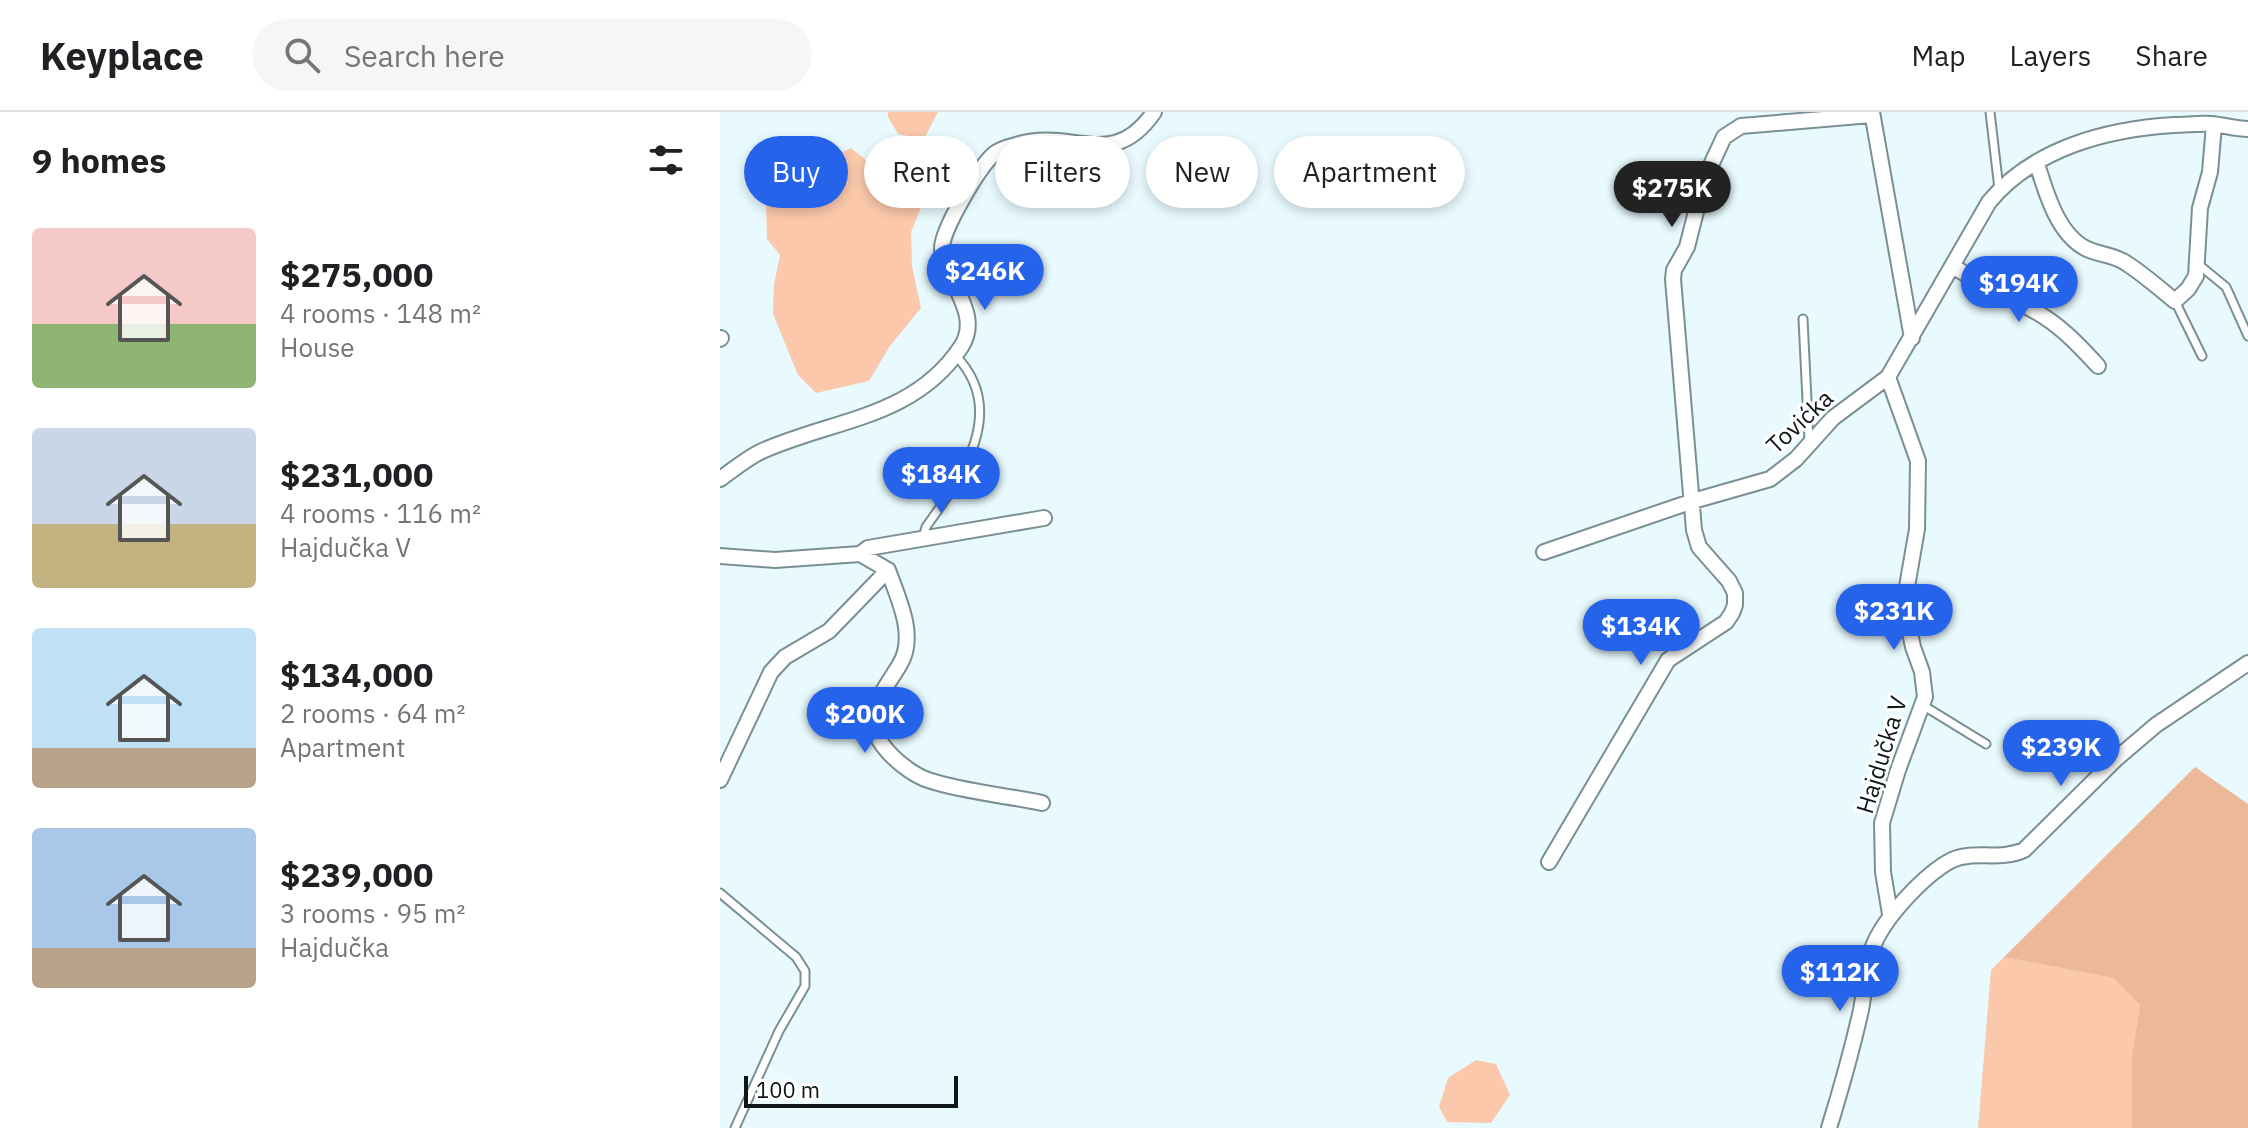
<!DOCTYPE html>
<html lang="en">
<head>
<meta charset="utf-8">
<style>
  :root { --surface:#fff; --page:#f6f6f6; --text:#202124; --muted:#757577; --line:#e0e0e0; --accent:#2563eb }
  body { margin:0; font-family:"IBM Plex Sans",sans-serif; background:var(--page); color:var(--text); height:100vh; display:flex; flex-direction:column; font-size:30px; white-space:nowrap }
  * { box-sizing:border-box; margin:0 }
  p { font-size:26px; color:var(--muted) }
  .icon { flex:none; width:44px; height:44px; fill:none; stroke:currentColor; stroke-width:2; stroke-linecap:round; stroke-linejoin:round }
  .map { position:relative; flex:1; overflow:hidden }
  .sheet { display:flex; flex-direction:column; background:var(--surface); width:720px }
  .sheet>* { flex:none }
  .hud { position:absolute; left:24px; top:24px; width:760px; height:72px; display:flex; gap:16px }
  .scale { position:absolute; left:24px; bottom:20px; width:214px; box-sizing:border-box; padding-left:8px; border:4px solid #0e1618; border-top:0; font-size:22px; line-height:28px; white-space:nowrap; color:#0e1618; -webkit-text-stroke:6px #fff; paint-order:stroke }
  .price { position:absolute; translate:-50% -68px; padding:0 18px; border-radius:28px; background:var(--accent); color:#fff; font-size:26px; line-height:52px; filter:drop-shadow(0 2px 4px #0008) }
  .price::after { content:''; position:absolute; left:50%; top:48px; width:24px; height:18px; margin-left:-12px; background:inherit; clip-path:polygon(0 0,100% 0,50% 100%) }
  .price.on { background:#222; color:#fff }
  ul { padding:0; list-style:none }
  li { display:flex; align-items:center; gap:24px; height:200px; padding:0 32px }
  li span { display:grid; place-items:center; flex:none; width:224px; height:160px; border-radius:8px; color:#555 }
  li>.icon { margin-inline-start:auto }
  span .icon { width:96px; height:96px; fill:#fffc; stroke-width:1 }
  li b { font-size:34px }
  h2 { display:flex; justify-content:space-between; align-items:center; height:96px; padding:0 32px; font-size:34px }
  .pill { padding:0 28px; border-radius:36px; background:var(--surface); box-shadow:0 4px 12px #0003; font-size:28px; line-height:72px }
  .pill.on { background:var(--accent); color:#fff }
  header { display:flex; align-items:center; gap:48px; box-sizing:border-box; height:112px; padding:0 40px; background:var(--surface); border-bottom:2px solid var(--line) }
  header strong { font-size:38px }
  nav { display:flex; gap:44px; margin-inline-start:auto; font-size:28px }
  .search { width:560px; height:72px; background:var(--page); display:flex; align-items:center; gap:20px; box-sizing:border-box; padding:0 28px; border-radius:44px; color:var(--muted); font-size:30px }
  main { display:flex; flex:1; min-height:0 }
  .map>svg:first-child { display:block }
  .green { fill:#fbc8ab }
  .forest { fill:#edb89a }
  .lines { fill:none; stroke-linecap:round; stroke-linejoin:round }
  .service-casing { stroke:#7a8f94; stroke-width:11 }
  .minor-casing { stroke:#7a8f94; stroke-width:18 }
  .service { stroke:#fff; stroke-width:7 }
  .minor { stroke:#fff; stroke-width:14 }
  .labels { text-anchor:middle; stroke-width:6; stroke-linejoin:round; paint-order:stroke }
  .street-label { font-size:24px; fill:#0e1618; stroke:#fff }
</style>
</head>
<body>
<header>
<strong>Keyplace</strong>
<div class="search"><svg class="icon" aria-label="search" viewBox="0 0 24 24"><circle cx="10" cy="10" r="6"/><path d="M15 15l6 6"/></svg>Search here</div>
<nav><a>Map</a><a>Layers</a><a>Share</a></nav>
</header>
<main>
<section class="sheet">
<h2>9 homes<svg class="icon" aria-label="filters" viewBox="0 0 24 24"><path d="M4 7h16M4 17h16"/><circle cx="9" cy="7" r="2"/><circle cx="15" cy="17" r="2"/></svg></h2>
<ul>
<li><span style="background:linear-gradient(#f6c9c9 60%,#8fb573 0)"><svg class="icon" aria-label="home" viewBox="0 0 24 24"><path d="M3 11l9-7 9 7M6 9v11h12V9"/></svg></span><div><b>$275,000</b><p>4 rooms · 148 m²</p><p>House</p></div></li>
<li><span style="background:linear-gradient(#c9d6e8 60%,#c2b280 0)"><svg class="icon" aria-label="home" viewBox="0 0 24 24"><path d="M3 11l9-7 9 7M6 9v11h12V9"/></svg></span><div><b>$231,000</b><p>4 rooms · 116 m²</p><p>Hajdučka V</p></div></li>
<li><span style="background:linear-gradient(#bfe0f5 75%,#b9a48a 0)"><svg class="icon" aria-label="home" viewBox="0 0 24 24"><path d="M3 11l9-7 9 7M6 9v11h12V9"/></svg></span><div><b>$134,000</b><p>2 rooms · 64 m²</p><p>Apartment</p></div></li>
<li><span style="background:linear-gradient(#a9c7e8 75%,#b9a48a 0)"><svg class="icon" aria-label="home" viewBox="0 0 24 24"><path d="M3 11l9-7 9 7M6 9v11h12V9"/></svg></span><div><b>$239,000</b><p>3 rooms · 95 m²</p><p>Hajdučka</p></div></li>
</ul>
</section>
<div class="map">
<svg width="1528" height="1016" viewBox="0 0 1528 1016">
  <rect width="100%" height="100%" fill="#e8fafe"/>
  <!-- green -->
  <path class="green" d="M 168,0 L 218,0 L 204,27 L 178,22 L 168,5 Z
    M 131,36 L 202,93 L 191,120 L 192,154 L 201,196 L 170,234 L 149,269 L 96,281 L 78,263 L 53,202 L 54,172 L 60,143 L 47,127 L 46,92 L 86,58 Z
    M 1284,845 L 1393,866 L 1420,893 L 1412,943 L 1412,1016 L 1258,1016 L 1271,858 Z
    M 756,948 L 776,952 L 790,983 L 771,1011 L 727,1010 L 719,995 L 728,966 Z"/>
  <!-- forest -->
  <path class="forest" d="M 1475,655 L 1528,692 L 1528,1016 L 1412,1016 L 1412,943 L 1420,893 L 1393,866 L 1284,845 Z"/>
  <g class="lines">
    <!-- service casing -->
    <g class="service-casing">
      <path id="service" d="M 1270,0 L 1279,77
        M 1478,152 L 1506,175 L 1528,224
        M 1455,189 L 1482,244
        M 1083,207 L 1089,329
        M 203,426 L 206,415 C 241,366 290,299 235,243
        M 1204,594 L 1266,632
        M 0,781 L 76,845 L 85,859 L 85,874 L 59,919 L 15,1016"/>
    </g>
    <!-- minor casing -->
    <g class="minor-casing">
      <path id="minor" d="M 1152,0 L 1192,226
        M 1317,52 C 1326,80 1337,121 1365,136 C 1378,143 1393,142 1406,151 C 1423,162 1439,176 1455,189 L 1468,177 L 1476,164 L 1480,96 L 1490,60 L 1494,13
        M 1234,155 C 1259,171 1285,182 1311,197 C 1338,211 1358,232 1378,254
        M 0,227 L 1,226
        M 1168,265 L 1198,349 L 1197,417 L 1184,492 L 1193,535 L 1202,560 L 1205,585 L 1178,658 L 1162,711 L 1163,760 L 1170,802
        M 0,367 C 13,358 26,347 40,340 C 112,307 193,307 241,235 C 263,202 225,169 222,137 C 221,119 259,55 274,42 C 280,37 288,35 296,33 C 352,15 392,61 434,0
        M 824,440 L 973,389 L 1050,367 L 1076,347 L 1113,306 L 1168,265 L 1269,90 C 1314,36 1387,17 1454,13 C 1466,13 1479,11 1491,12 C 1504,13 1515,17 1528,17
        M 140,442 L 148,436 L 324,406
        M 0,444 L 55,448 L 140,442 L 168,458
        M 168,458 C 178,486 197,524 180,552 C 171,568 158,583 154,601 C 147,628 185,660 208,668 C 244,680 285,683 322,691
        M 0,668 L 51,560 L 65,545 L 109,519 L 168,458
        M 829,750 L 948,548 L 1006,510 L 1012,501 L 1015,493 L 1015,481 L 1009,469 L 979,435 L 974,418 L 953,167 L 954,158 L 967,135 L 984,68 L 1004,25 L 1021,14 L 1151,3
        M 1109,1016 C 1121,977 1132,938 1141,898 C 1145,877 1145,851 1154,832 C 1166,804 1205,762 1232,748 C 1255,738 1280,749 1304,738 L 1396,647 L 1436,613 L 1528,551"/>
    </g>
    <!-- service -->
    <use href="#service" class="service"/>
    <!-- minor -->
    <use href="#minor" class="minor"/>
  </g>
  <g class="labels">
    <!-- street labels -->
    <g class="street-label">
      <text transform="translate(1080 310) rotate(-43)" y="8">Tovićka</text>
      <text transform="translate(1162 643) rotate(-73)" y="8">Hajdučka V</text>
    </g>
  </g>
</svg>
<div class="scale">100 m</div>
<b class="price on" style="left:952px;top:117px">$275K</b>
<b class="price" style="left:265px;top:200px">$246K</b>
<b class="price" style="left:1299px;top:212px">$194K</b>
<b class="price" style="left:221px;top:403px">$184K</b>
<b class="price" style="left:1174px;top:540px">$231K</b>
<b class="price" style="left:921px;top:555px">$134K</b>
<b class="price" style="left:145px;top:643px">$200K</b>
<b class="price" style="left:1341px;top:676px">$239K</b>
<b class="price" style="left:1120px;top:901px">$112K</b>
<div class="hud">
<a class="pill on">Buy</a>
<a class="pill">Rent</a>
<a class="pill">Filters</a>
<a class="pill">New</a>
<a class="pill">Apartment</a>
</div>
</div>
</main>
</body>
</html>
